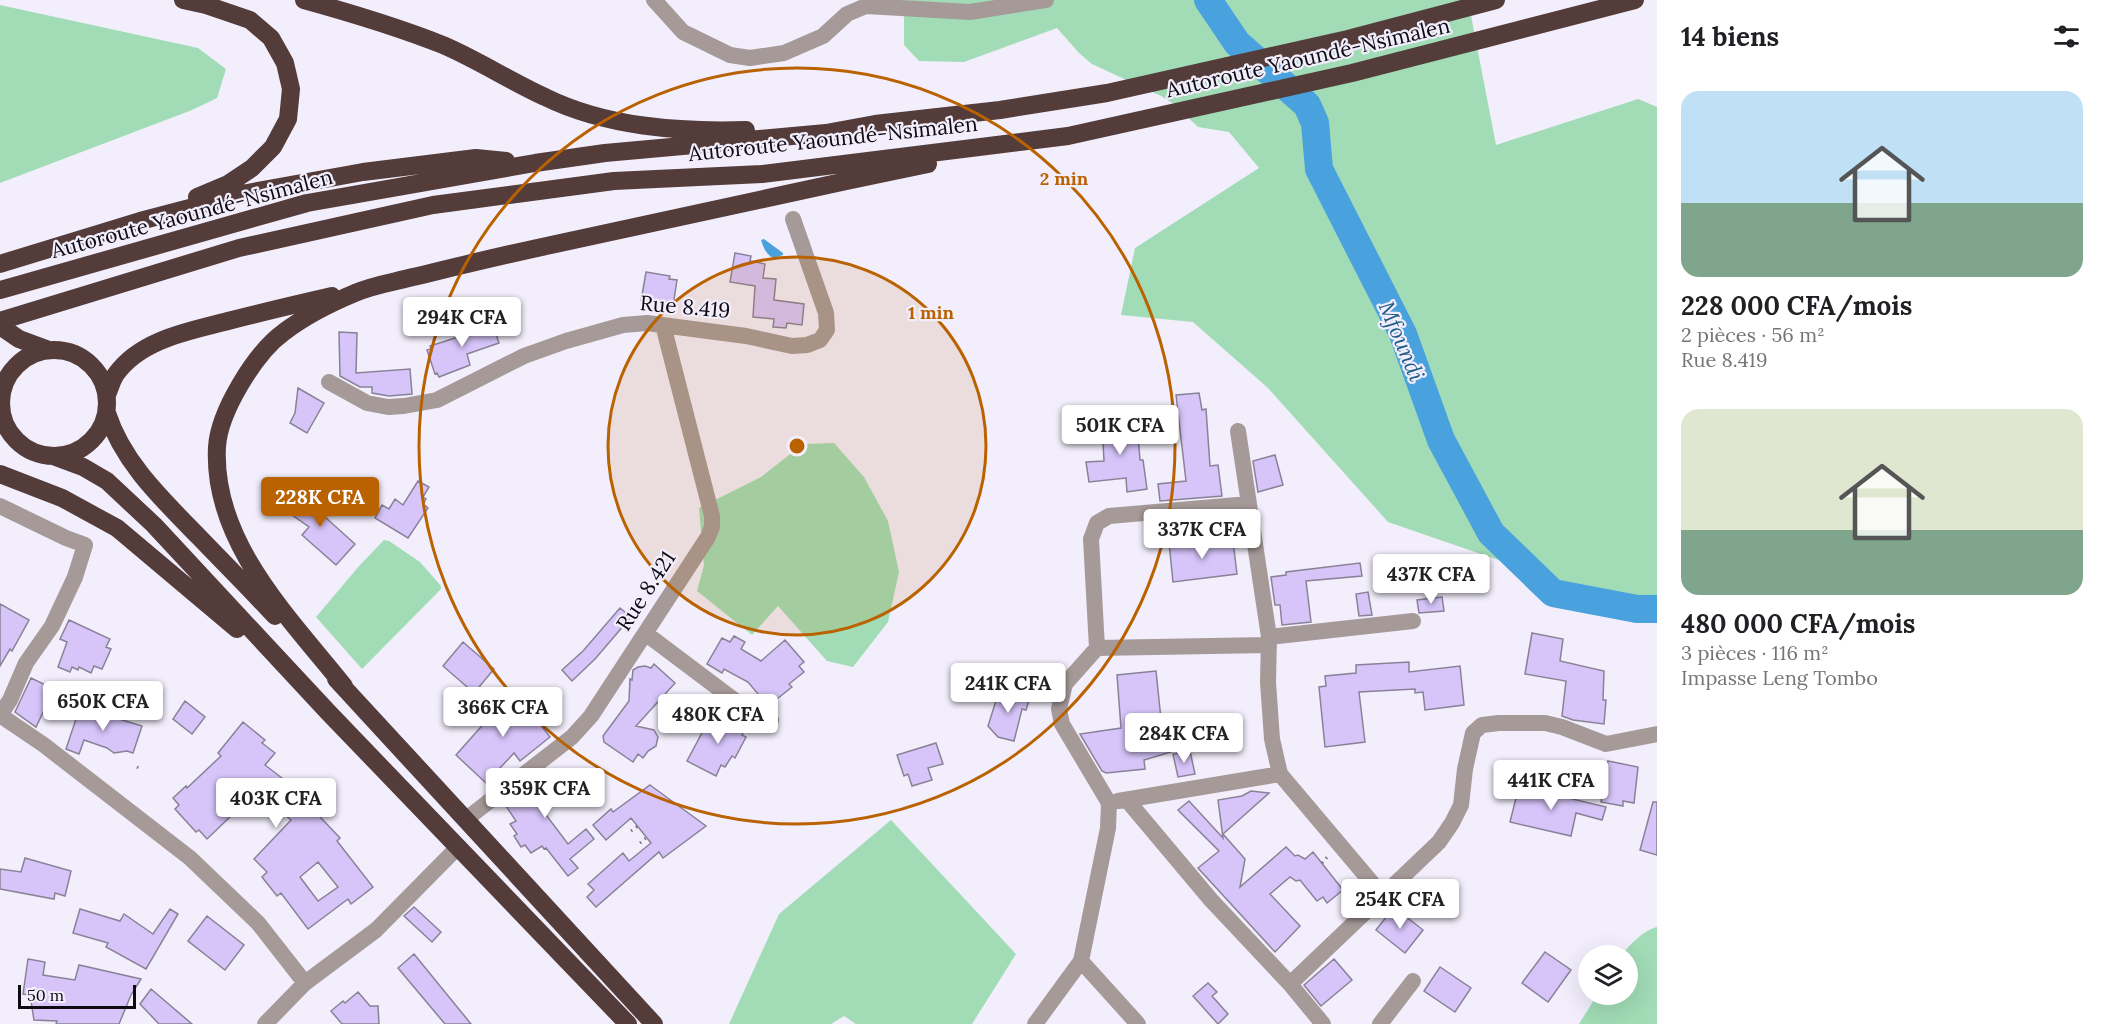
<!DOCTYPE html>
<html lang="fr">
<head>
<meta charset="utf-8">
<style>
  :root { --surface:#fff; --page:#f6f6f6; --text:#202124; --muted:#757577; --accent:#ba6100 }
  body { margin:0; font-family:Lora,serif; background:var(--page); color:var(--text); height:100vh; display:flex; flex-direction:column; font-size:22px; white-space:nowrap }
  * { box-sizing:border-box; margin:0 }
  p { font-size:20px; color:var(--muted) }
  .icon { flex:none; width:33px; height:33px; fill:none; stroke:currentColor; stroke-width:2; stroke-linecap:round; stroke-linejoin:round }
  .map { position:relative; flex:1; overflow:hidden }
  .side { display:flex; flex-direction:column; background:var(--surface); width:450px }
  .side>* { flex:none }
  .fabs { position:absolute; left:1578px; top:945px; display:grid; gap:12px }
  .fabs a { display:grid; place-items:center; width:60px; height:60px; border-radius:50%; background:var(--surface); box-shadow:0 6px 24px #0002; font-size:30px }
  .scale { position:absolute; left:18px; bottom:15px; width:118px; box-sizing:border-box; padding-left:6px; border:3px solid #0d0a12; border-top:0; font-size:16px; line-height:21px; white-space:nowrap; color:#0d0a12; -webkit-text-stroke:4px #f2eefc; paint-order:stroke }
  .price { position:absolute; translate:-50% -51px; padding:0 14px; border-radius:6px; background:#fff; color:#222; font-size:20px; line-height:39px; filter:drop-shadow(0 2px 3px #0008) }
  .price::after { content:''; position:absolute; left:50%; top:36px; width:18px; height:14px; margin-left:-9px; background:inherit; clip-path:polygon(0 0,100% 0,50% 100%) }
  .price.selected { background:var(--accent); color:#fff }
  ul { padding:0; list-style:none }
  li { display:grid; align-content:center; gap:12px; height:318px; padding:0 24px }
  li span { display:grid; place-items:center; height:186px; border-radius:18px; color:#555 }
  li>.icon { margin-inline-start:auto }
  span .icon { width:108px; height:108px; fill:#fffc; stroke-width:1 }
  li b { font-size:26px }
  h2 { display:flex; justify-content:space-between; align-items:center; height:72px; padding:0 24px; font-size:26px }
  main { display:flex; flex:1; min-height:0 }
  .map>svg:first-child { display:block }
  .green { fill:#a1dcb6 }
  .water { fill:#49a1de }
  .lines { fill:none; stroke-linecap:round; stroke-linejoin:round }
  .river { stroke:#49a1de; stroke-width:28 }
  .building { fill:#d7c5fa; stroke:#898297; stroke-width:1.5; fill-rule:evenodd }
  .path { stroke:#787580; stroke-width:3; stroke-dasharray:1.5 4.5; stroke-linecap:butt }
  .street { stroke:#a69a99; stroke-width:16 }
  .highway { stroke:#533c3a; stroke-width:18 }
  .ring { fill:none; stroke:#ba6100; stroke-width:3 }
  .labels { text-anchor:middle; stroke-width:4.5; stroke-linejoin:round; paint-order:stroke }
  .street-label { font-size:21px; fill:#0d0a12; stroke:#f2eefc }
  .water-label { font-size:22px; font-style:italic; fill:#1d5c86; stroke:#f2eefc }
  .centre { fill:#ba6100; stroke:#f2eefc; stroke-width:3 }
  .ring-label { font-size:18px; text-anchor:middle; font-weight:bold; fill:#ba6100; stroke:#f2eefc; stroke-width:4.5; stroke-linejoin:round; paint-order:stroke }
</style>
</head>
<body>
<main>
<div class="map">
<svg width="1657" height="1024" viewBox="0 0 1657 1024">
  <rect width="100%" height="100%" fill="#f2eefc"/>
  <!-- green -->
  <path class="green" d="M 904,0 L 1468,0 L 1496,145 L 1638,99 L 1657,107 L 1657,608 L 1574,586 L 1388,522 L 1268,388 L 1193,322 L 1121,315 L 1135,248 L 1259,168 L 1229,132 L 1198,127 L 1174,104 L 1161,96 L 1092,64 L 1079,53 L 1057,28 L 964,62 L 919,61 L 904,45 Z
    M 0,5 L 198,48 L 226,69 L 217,98 L 192,110 L 0,183 Z
    M 834,443 L 864,477 L 888,521 L 899,572 L 888,622 L 853,667 L 827,661 L 778,606 L 752,635 L 697,591 L 704,565 L 699,508 L 761,477 L 803,444 Z
    M 384,540 L 389,541 L 420,562 L 441,586 L 441,589 L 362,669 L 316,617 L 360,565 Z
    M 891,820 L 1016,954 L 972,1024 L 856,1024 L 844,1016 L 831,1024 L 729,1024 L 779,914 Z
    M 1657,927 L 1657,1024 L 1579,1024 L 1597,995 L 1628,994 L 1628,956 L 1622,955 C 1629,945 1644,930 1657,927 Z"/>
  <!-- water -->
  <path class="water" d="M 764,239 L 783,253 L 783,255 L 773,258 C 766,254 763,247 761,240 Z"/>
  <g class="lines">
    <!-- river -->
    <path class="river" d="M 1208,0 L 1237,43 L 1307,105 L 1315,123 L 1319,169 L 1403,334 L 1441,440 L 1491,533 L 1553,593 L 1637,609 L 1657,609"/>
  </g>
  <!-- building -->
  <path class="building" d="M 735,253 L 751,256 L 750,261 L 765,264 L 763,278 L 776,279 L 774,300 L 804,304 L 802,325 L 787,323 L 786,328 L 773,327 L 774,319 L 753,317 L 755,286 L 730,282 Z
    M 646,272 L 670,276 L 669,279 L 677,280 L 673,306 L 641,301 Z
    M 490,317 L 499,343 L 467,354 L 470,365 L 439,377 L 437,373 L 435,374 L 427,350 L 431,349 L 430,346 L 474,332 L 472,323 Z
    M 339,332 L 357,333 L 356,373 L 410,369 L 412,394 L 389,396 L 372,393 L 372,387 L 360,387 L 340,376 Z
    M 298,388 L 324,403 L 307,433 L 290,423 L 295,413 Z
    M 1199,393 L 1202,410 L 1206,409 L 1210,466 L 1218,465 L 1222,496 L 1160,501 L 1158,484 L 1186,481 L 1176,395 Z
    M 1116,412 L 1121,416 L 1122,423 L 1137,423 L 1140,460 L 1143,460 L 1147,489 L 1127,492 L 1126,478 L 1089,482 L 1086,462 L 1104,461 L 1103,442 L 1107,442 L 1105,417 L 1110,413 Z
    M 1275,455 L 1283,485 L 1258,492 L 1253,461 Z
    M 418,481 L 429,487 L 423,497 L 426,499 L 423,504 L 428,508 L 408,538 L 375,518 L 382,505 L 389,509 L 395,499 L 403,505 Z
    M 299,489 L 320,504 L 316,509 L 355,544 L 336,565 L 302,535 L 309,527 L 285,510 Z
    M 1204,539 L 1204,544 L 1233,541 L 1237,574 L 1173,582 L 1169,543 Z
    M 1360,563 L 1362,576 L 1306,581 L 1311,622 L 1282,625 L 1280,605 L 1275,605 L 1271,577 L 1286,575 L 1286,572 Z
    M 1368,592 L 1372,615 L 1359,616 L 1356,594 Z
    M 1442,597 L 1444,611 L 1419,613 L 1417,600 Z
    M 0,604 L 29,620 L 12,651 L 10,649 L 0,666 Z
    M 620,608 L 631,617 L 595,659 L 572,681 L 562,670 L 583,651 Z
    M 69,620 L 110,639 L 106,647 L 111,649 L 102,669 L 94,666 L 91,673 L 79,667 L 78,670 L 72,667 L 70,672 L 58,667 L 67,642 L 60,639 Z
    M 1532,633 L 1563,639 L 1560,661 L 1604,671 L 1603,700 L 1606,700 L 1604,724 L 1573,720 L 1562,716 L 1566,681 L 1525,674 Z
    M 734,636 L 745,642 L 741,649 L 761,661 L 785,640 L 804,662 L 799,666 L 804,672 L 789,684 L 792,687 L 768,706 L 748,682 L 724,669 L 722,673 L 707,664 L 722,638 L 730,642 Z
    M 463,642 L 494,669 L 474,693 L 443,666 Z
    M 1409,662 L 1409,672 L 1460,666 L 1464,705 L 1425,710 L 1423,692 L 1415,693 L 1415,689 L 1359,692 L 1365,742 L 1325,747 L 1319,687 L 1326,686 L 1325,676 L 1356,673 L 1356,665 Z
    M 654,664 L 675,683 L 636,726 L 654,730 L 658,737 L 656,746 L 648,751 L 643,758 L 638,754 L 633,762 L 604,742 L 603,736 L 629,701 L 630,679 L 632,680 L 633,670 L 638,667 L 645,666 L 651,668 Z
    M 1156,671 L 1161,719 L 1171,752 L 1144,760 L 1145,769 L 1106,773 L 1102,771 L 1080,734 L 1121,728 L 1117,675 Z
    M 31,678 L 54,689 L 36,727 L 15,712 Z
    M 1000,688 L 1030,697 L 1026,710 L 1022,709 L 1014,741 L 998,737 L 988,726 Z
    M 514,691 L 550,737 L 520,761 L 514,753 L 486,783 L 456,755 L 488,719 L 484,714 Z
    M 185,701 L 205,717 L 192,734 L 173,719 Z
    M 81,704 L 94,708 L 93,711 L 142,726 L 133,753 L 127,751 L 114,753 L 107,748 L 84,740 L 79,754 L 66,749 Z
    M 723,716 L 746,727 L 742,735 L 746,737 L 735,758 L 732,756 L 725,767 L 721,765 L 716,776 L 687,761 L 710,718 L 719,723 Z
    M 243,722 L 265,740 L 262,743 L 275,753 L 265,765 L 291,785 L 294,781 L 311,793 L 305,801 L 340,838 L 337,841 L 373,887 L 351,904 L 348,899 L 308,929 L 281,893 L 277,896 L 262,877 L 267,872 L 254,859 L 291,820 L 252,789 L 233,814 L 207,839 L 199,830 L 196,832 L 175,809 L 179,805 L 173,798 L 186,786 L 187,788 L 221,756 L 218,753 ZM 318,862 L 338,887 L 318,901 L 300,877 Z
    M 936,743 L 943,764 L 928,768 L 932,780 L 912,786 L 908,774 L 904,776 L 897,755 Z
    M 1190,751 L 1195,774 L 1178,777 L 1173,754 Z
    M 1608,761 L 1638,767 L 1634,803 L 1623,801 L 1623,806 L 1601,802 Z
    M 550,769 L 555,778 L 570,769 L 578,785 L 540,807 L 568,844 L 586,829 L 594,839 L 570,859 L 578,868 L 568,876 L 546,848 L 544,849 L 542,846 L 531,853 L 525,845 L 521,847 L 514,836 L 517,834 L 510,824 L 516,821 L 504,803 Z
    M 650,785 L 706,826 L 663,858 L 659,852 L 596,907 L 587,897 L 594,890 L 588,884 L 623,853 L 629,861 L 651,843 L 631,818 L 606,840 L 593,825 L 611,809 L 613,812 Z
    M 1519,786 L 1606,807 L 1602,820 L 1576,813 L 1571,836 L 1510,822 Z
    M 1251,791 L 1269,793 L 1223,834 L 1245,859 L 1240,887 L 1286,847 L 1295,856 L 1298,855 L 1305,859 L 1313,852 L 1343,890 L 1327,903 L 1323,897 L 1317,901 L 1300,880 L 1296,881 L 1290,877 L 1270,894 L 1300,926 L 1275,952 L 1198,868 L 1219,851 L 1178,810 L 1189,801 L 1223,838 L 1218,800 L 1242,796 Z
    M 1653,802 L 1657,802 L 1657,855 L 1640,850 Z
    M 25,858 L 71,871 L 65,896 L 55,893 L 54,899 L 0,889 L 0,869 L 21,872 Z
    M 414,907 L 441,932 L 432,942 L 404,916 Z
    M 1394,907 L 1423,930 L 1405,953 L 1376,930 Z
    M 80,909 L 120,921 L 124,914 L 153,934 L 170,909 L 178,914 L 146,969 L 106,947 L 108,943 L 73,933 Z
    M 207,916 L 244,945 L 225,970 L 188,941 Z
    M 1545,952 L 1571,970 L 1548,1002 L 1522,983 Z
    M 414,954 L 471,1024 L 445,1024 L 398,968 Z
    M 28,959 L 45,962 L 43,975 L 75,980 L 79,965 L 141,979 L 131,995 L 119,1024 L 56,1024 L 57,1021 L 34,1020 L 30,995 L 23,994 Z
    M 1334,959 L 1352,980 L 1321,1006 L 1304,985 Z
    M 1440,967 L 1471,988 L 1455,1012 L 1424,991 Z
    M 1208,983 L 1217,992 L 1212,996 L 1228,1014 L 1218,1024 L 1193,996 Z
    M 151,989 L 192,1024 L 159,1024 L 140,1004 Z
    M 358,992 L 370,1006 L 378,1006 L 379,1024 L 342,1024 L 331,1011 L 343,1001 L 345,1003 Z"/>
  <g class="lines">
    <!-- path -->
    <path class="path" d="M 137,767 L 142,770
      M 1591,798 L 1597,782
      M 631,831 L 638,826
      M 640,843 L 647,837
      M 1322,863 L 1328,856"/>
    <!-- street -->
    <path class="street" d="M 654,0 L 683,32 L 730,55 L 750,58 L 784,53 L 823,36 L 847,14 L 866,6 L 970,12 L 1046,0
      M 329,382 L 367,403 L 388,407 L 404,406 L 437,400 L 524,356 L 566,341 L 623,325 L 647,323 L 746,336 L 792,346 L 807,345 L 820,340 L 827,330 L 826,313 L 793,219
      M 1238,431 L 1269,637 L 1268,682 L 1272,739 L 1280,774 L 1383,896
      M 0,506 L 66,538 L 85,545 L 75,577 L 52,626 L 26,663 L 10,700 L 0,715
      M 645,633 L 762,721 L 771,720
      M 1269,637 L 1413,621
      M 1097,648 L 1268,645
      M 0,715 L 44,745 L 190,858 L 258,923 L 305,983
      M 1127,800 L 1211,900 L 1290,984
      M 1118,801 L 1280,774
      M 465,820 L 572,737 L 591,716 L 708,537 L 712,527 L 712,516 L 663,325
      M 1081,961 L 1138,1024
      M 265,1024 L 305,983 L 376,930 L 457,848
      M 1035,1024 L 1081,961 L 1108,828 L 1109,803 L 1062,724 L 1059,709 L 1065,684 L 1097,648 L 1091,539 L 1097,523 L 1109,516 L 1249,504
      M 1323,1024 L 1290,984 L 1439,842 L 1452,823 L 1461,805 L 1465,769 L 1473,733 L 1482,725 L 1499,723 L 1545,723 L 1562,727 L 1606,744 L 1657,734
      M 1380,1024 L 1413,981"/>
    <!-- highway -->
    <path class="highway" d="M 183,0 L 206,5 L 250,20 L 271,38 L 285,63 L 291,89 L 288,119 L 273,147 L 252,168 L 228,184 L 197,197
      M 304,0 C 351,13 398,27 443,45 C 478,60 510,81 545,97 C 606,127 679,132 746,130
      M 0,264 L 140,221 L 247,193 L 363,172 L 476,158 L 506,161
      M 0,290 L 307,203 L 535,163 L 605,153 L 826,133 L 875,124 L 1000,110 L 1107,93 L 1348,39 L 1496,0
      M 0,321 L 239,248 L 433,205 L 614,181 L 762,174 L 1068,136 L 1352,73 L 1635,0
      M 0,326 L 19,339 L 46,349
      M1 403a53 53 0 1 1 106 0a53 53 0 1 1-106 0Z
      M 107,395 C 110,388 112,380 116,374 C 141,339 190,331 228,321 C 263,312 297,304 332,296
      M 107,413 C 123,463 163,500 199,537 C 224,563 250,589 275,616
      M 56,457 L 83,467 L 107,481 L 154,525 L 328,712 L 628,1024
      M 0,474 L 62,498 L 117,528 L 237,629
      M 336,679 L 654,1024
      M 344,686 C 289,617 212,542 217,447 C 219,412 255,353 284,332 C 305,316 331,303 355,293 C 373,285 394,282 413,277 C 459,266 504,255 551,245 C 676,217 802,190 928,164"/>
  </g>
  <!-- distance rings -->
  <circle cx="797" cy="446" r="189" fill="#ba6100" fill-opacity=".12"/>
  <g class="ring">
    <circle cx="797" cy="446" r="189"/>
    <circle cx="797" cy="446" r="378"/>
  </g>
  <g class="labels">
    <!-- street labels -->
    <g class="street-label">
      <text transform="translate(1308 58) rotate(-13)" y="7">Autoroute Yaoundé-Nsimalen</text>
      <text transform="translate(833 139) rotate(-6)" y="7">Autoroute Yaoundé-Nsimalen</text>
      <text transform="translate(192 214) rotate(-15)" y="7">Autoroute Yaoundé-Nsimalen</text>
      <text transform="translate(685 307) rotate(5)" y="7">Rue 8.419</text>
      <text transform="translate(646 591) rotate(-57)" y="7">Rue 8.421</text>
    </g>
    <!-- water labels -->
    <g class="water-label">
      <text transform="translate(1402 341) rotate(67)" y="8">Mfoundi</text>
    </g>
  </g>
  <circle cx="797" cy="446" r="9" class="centre"/>
  <g class="ring-label">
    <text x="1064" y="185">2 min</text>
    <text x="931" y="319">1 min</text>
  </g>
</svg>
<div class="fabs">
<a><svg class="icon" aria-label="layers" viewBox="0 0 24 24"><path d="M12 4l9 5-9 5-9-5zM3 14l9 5 9-5"/></svg></a>
</div>
<div class="scale">50 m</div>
<b class="price" style="left:462px;top:348px">294K CFA</b>
<b class="price" style="left:1120px;top:456px">501K CFA</b>
<b class="price selected" style="left:320px;top:528px">228K CFA</b>
<b class="price" style="left:1202px;top:560px">337K CFA</b>
<b class="price" style="left:1431px;top:605px">437K CFA</b>
<b class="price" style="left:1008px;top:714px">241K CFA</b>
<b class="price" style="left:103px;top:732px">650K CFA</b>
<b class="price" style="left:503px;top:738px">366K CFA</b>
<b class="price" style="left:718px;top:745px">480K CFA</b>
<b class="price" style="left:1184px;top:764px">284K CFA</b>
<b class="price" style="left:1551px;top:811px">441K CFA</b>
<b class="price" style="left:545px;top:819px">359K CFA</b>
<b class="price" style="left:276px;top:829px">403K CFA</b>
<b class="price" style="left:1400px;top:930px">254K CFA</b>
</div>
<section class="side">
<h2>14 biens<svg class="icon" aria-label="filters" viewBox="0 0 24 24"><path d="M4 7h16M4 17h16"/><circle cx="9" cy="7" r="2"/><circle cx="15" cy="17" r="2"/></svg></h2>
<ul>
<li><span style="background:linear-gradient(#bfe0f5 60%,#7fa58c 0)"><svg class="icon" aria-label="home" viewBox="0 0 24 24"><path d="M3 11l9-7 9 7M6 9v11h12V9"/></svg></span><div><b>228 000 CFA/mois</b><p>2 pièces · 56 m²</p><p>Rue 8.419</p></div></li>
<li><span style="background:linear-gradient(#dfe7d0 65%,#7fa58c 0)"><svg class="icon" aria-label="home" viewBox="0 0 24 24"><path d="M3 11l9-7 9 7M6 9v11h12V9"/></svg></span><div><b>480 000 CFA/mois</b><p>3 pièces · 116 m²</p><p>Impasse Leng Tombo</p></div></li>
</ul>
</section>
</main>
</body>
</html>
